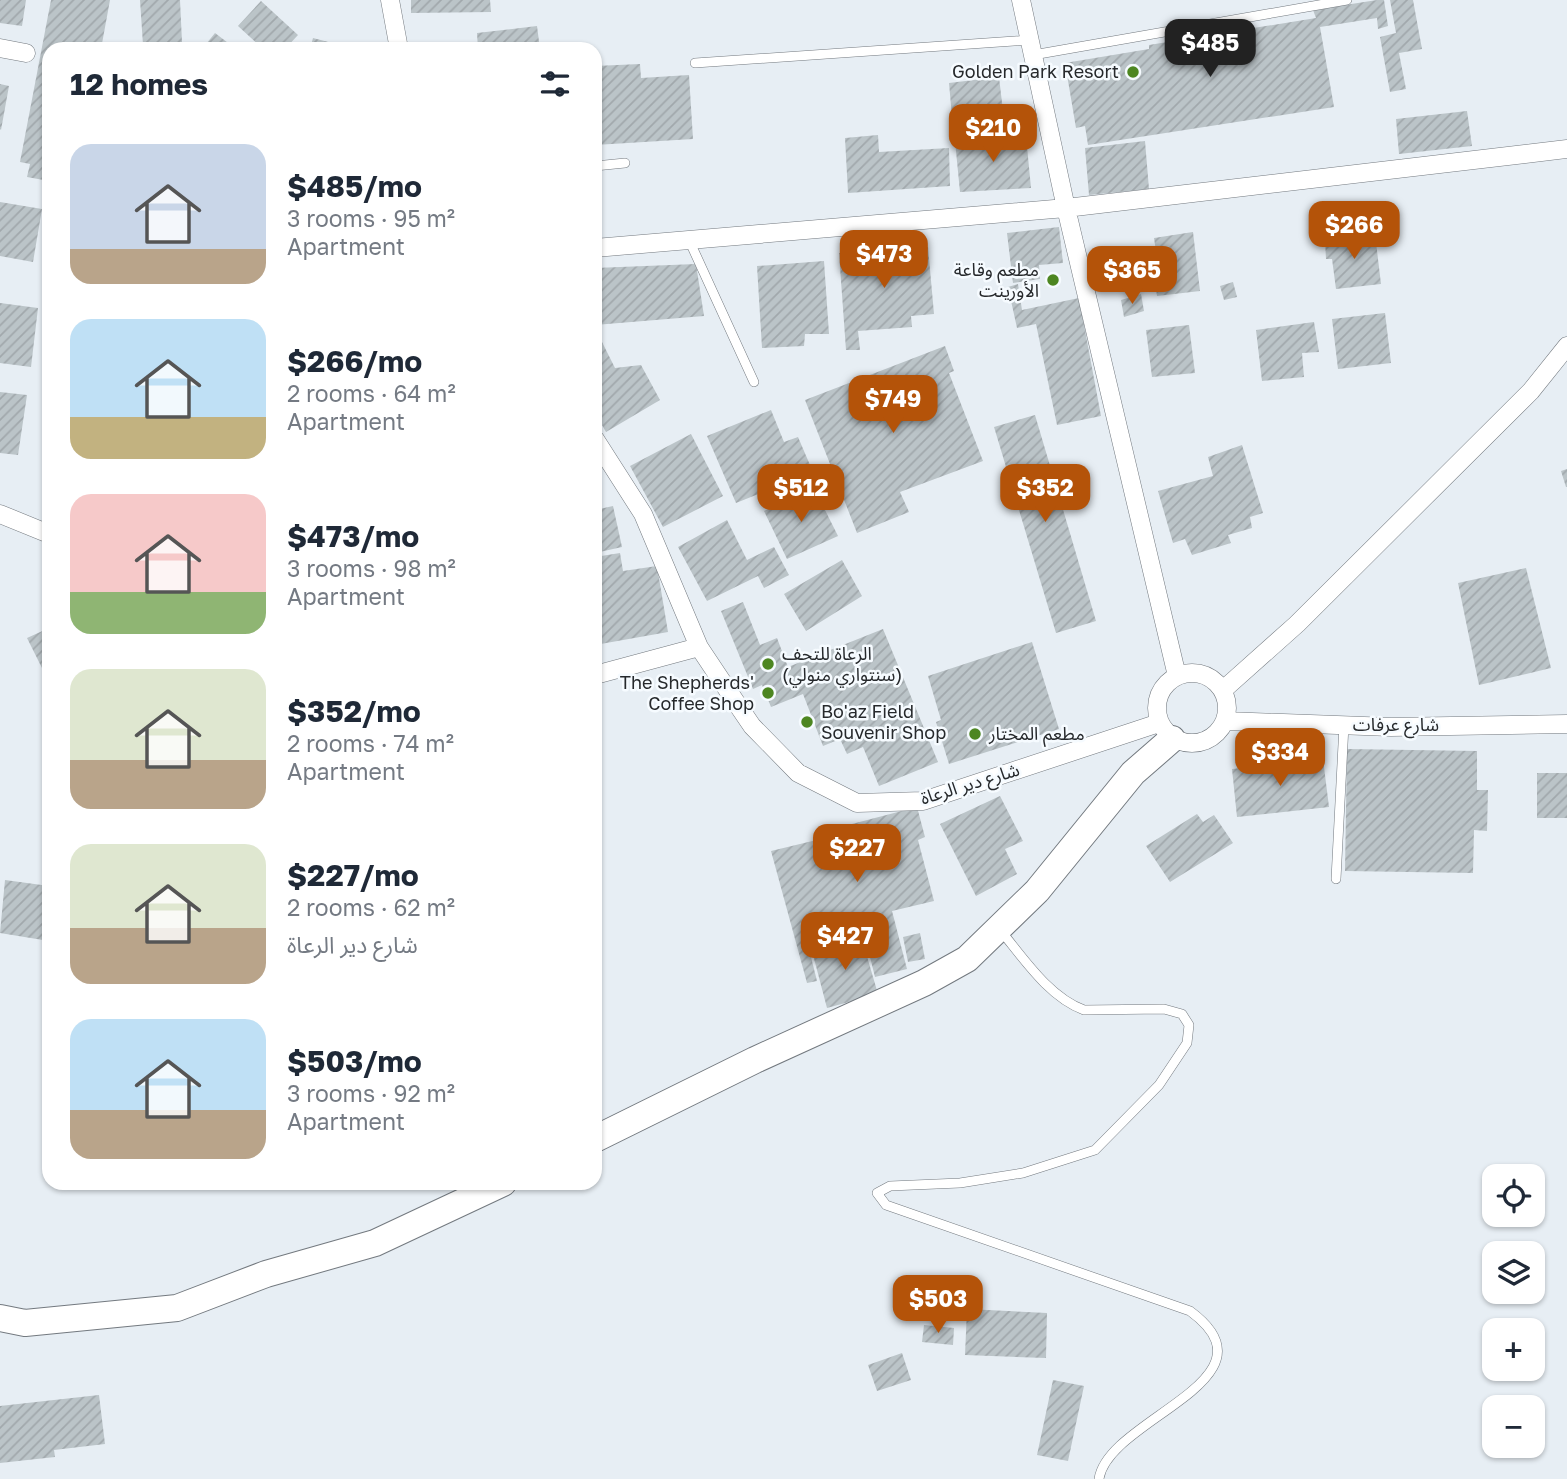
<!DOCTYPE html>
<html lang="en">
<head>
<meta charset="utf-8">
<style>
  :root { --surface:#fff; --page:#f6f6f7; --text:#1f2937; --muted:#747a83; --accent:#b45309 }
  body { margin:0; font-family:"Golos Text","Noto Sans Arabic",sans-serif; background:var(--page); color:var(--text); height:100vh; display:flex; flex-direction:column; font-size:26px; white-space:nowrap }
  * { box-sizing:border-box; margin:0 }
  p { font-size:23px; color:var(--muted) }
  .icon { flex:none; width:38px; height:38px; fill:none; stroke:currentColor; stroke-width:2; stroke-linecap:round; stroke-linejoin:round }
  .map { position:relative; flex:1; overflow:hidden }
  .side { position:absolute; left:42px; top:42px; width:560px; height:1148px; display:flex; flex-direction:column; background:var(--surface); border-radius:21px; box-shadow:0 2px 5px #0004 }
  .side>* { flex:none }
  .tools { position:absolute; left:1482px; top:1164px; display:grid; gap:14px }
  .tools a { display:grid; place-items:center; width:63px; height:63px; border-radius:14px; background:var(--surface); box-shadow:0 2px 5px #0004; font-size:35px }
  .price { position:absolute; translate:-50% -60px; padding:0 16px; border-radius:14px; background:var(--accent); color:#fff; font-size:23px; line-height:46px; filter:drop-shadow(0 2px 4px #0008) }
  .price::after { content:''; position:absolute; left:50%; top:42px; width:21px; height:16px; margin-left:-10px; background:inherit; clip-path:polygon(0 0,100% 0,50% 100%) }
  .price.selected { background:#222; color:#fff }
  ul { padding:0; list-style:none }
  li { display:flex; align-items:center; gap:21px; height:175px; padding:0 28px }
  li span { display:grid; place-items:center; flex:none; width:196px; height:140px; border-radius:21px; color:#555 }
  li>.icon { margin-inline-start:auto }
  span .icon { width:84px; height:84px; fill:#fffc; stroke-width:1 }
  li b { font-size:30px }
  h2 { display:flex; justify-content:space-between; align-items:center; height:84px; padding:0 28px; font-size:30px }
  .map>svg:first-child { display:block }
  .building { fill:url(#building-hatch) }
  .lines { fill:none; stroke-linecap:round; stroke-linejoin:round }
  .lane-casing { stroke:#73797f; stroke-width:10 }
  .street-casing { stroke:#73797f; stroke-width:19 }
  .secondary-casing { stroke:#73797f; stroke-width:28 }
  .lane { stroke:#fff; stroke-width:9 }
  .street { stroke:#fff; stroke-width:18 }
  .secondary { stroke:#fff; stroke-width:26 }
  .poi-dot { fill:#4d8621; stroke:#f6fbff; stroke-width:2.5 }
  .labels { text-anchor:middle; stroke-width:5; stroke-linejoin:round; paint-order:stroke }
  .poi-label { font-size:18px; fill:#26292c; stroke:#f6fbff; text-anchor:end }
  .street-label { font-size:18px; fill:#26292c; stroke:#f6fbff }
</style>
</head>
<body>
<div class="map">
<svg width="1567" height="1479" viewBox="0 0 1567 1479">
  <defs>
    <pattern id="building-hatch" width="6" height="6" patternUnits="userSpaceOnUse" patternTransform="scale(1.75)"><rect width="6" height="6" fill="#bbc4c8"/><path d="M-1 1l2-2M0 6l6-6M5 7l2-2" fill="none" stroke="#a1a8ac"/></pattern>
  </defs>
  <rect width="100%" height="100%" fill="#e7eef4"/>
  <!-- building -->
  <path class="building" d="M 0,0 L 26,0 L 22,26 L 0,23 Z
    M 51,0 L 110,0 L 101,49 L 49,49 L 49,181 L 27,177 L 30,164 L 20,162 Z
    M 140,0 L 180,0 L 182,42 L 143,45 Z
    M 411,0 L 490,0 L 491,12 L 411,13 Z
    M 1377,0 L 1384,0 L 1388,26 L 1378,29 L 1377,18 L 1320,27 L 1334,107 L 1088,145 L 1085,126 L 1076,128 L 1065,63 L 1149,49 L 1149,45 L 1316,18 L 1313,10 Z
    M 1390,0 L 1413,0 L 1422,49 L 1399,53 L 1406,89 L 1390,92 L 1380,37 L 1396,33 Z
    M 261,1 L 298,35 L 285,49 L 263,49 L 238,26 Z
    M 537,26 L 540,49 L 478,49 L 477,33 Z
    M 215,33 L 236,49 L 202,49 Z
    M 313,38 L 351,48 L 351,49 L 310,49 Z
    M 640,64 L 641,78 L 689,75 L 693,139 L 595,145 L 595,66 Z
    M 999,77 L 1003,111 L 952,117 L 949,83 Z
    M 0,84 L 9,86 L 1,130 L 0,129 Z
    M 1467,111 L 1472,146 L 1399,154 L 1396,119 Z
    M 878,135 L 879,152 L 949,148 L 950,186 L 848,193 L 845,138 Z
    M 1026,136 L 1031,188 L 960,192 L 955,141 Z
    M 1145,141 L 1149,189 L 1089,195 L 1085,148 Z
    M 0,202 L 42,209 L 33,262 L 0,256 Z
    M 1059,227 L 1063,263 L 1039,265 L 1040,279 L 1013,283 L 1007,233 Z
    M 1193,232 L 1200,291 L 1157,296 L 1152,259 L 1157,258 L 1154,238 Z
    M 1375,234 L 1381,284 L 1336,289 L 1332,259 L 1326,259 L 1325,240 Z
    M 928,247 L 934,314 L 911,316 L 912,327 L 858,331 L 860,350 L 846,350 L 839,253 Z
    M 824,261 L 829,334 L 805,334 L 804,346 L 762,348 L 757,266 Z
    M 696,264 L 704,316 L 595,325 L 595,268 Z
    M 1233,282 L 1237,297 L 1224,300 L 1220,286 Z
    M 1018,284 L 1022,310 L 1079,298 L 1101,416 L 1057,425 L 1036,324 L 1017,328 L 1008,287 Z
    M 1141,294 L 1144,311 L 1124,317 L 1121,300 Z
    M 0,303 L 38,308 L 31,367 L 0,363 Z
    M 1385,313 L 1391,363 L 1338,369 L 1332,319 Z
    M 1314,322 L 1319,352 L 1302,353 L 1304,377 L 1262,381 L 1256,330 Z
    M 1189,325 L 1195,373 L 1152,377 L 1146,330 Z
    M 595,328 L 615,368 L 641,365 L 660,400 L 606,432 L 595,413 Z
    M 945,346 L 954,371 L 949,373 L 983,461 L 900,492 L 909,512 L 857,533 L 805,400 Z
    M 0,392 L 27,395 L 18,455 L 0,453 Z
    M 771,410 L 784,442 L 798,437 L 813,472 L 736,503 L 707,436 Z
    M 1035,415 L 1096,621 L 1056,633 L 994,427 Z
    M 691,434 L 723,496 L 663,527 L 630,466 Z
    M 1242,445 L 1263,513 L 1250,517 L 1252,528 L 1228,535 L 1231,543 L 1192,555 L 1185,539 L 1173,543 L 1158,491 L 1213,476 L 1208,457 Z
    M 1567,469 L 1567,487 L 1566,487 L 1561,471 Z
    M 814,488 L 838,536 L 787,559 L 764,511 Z
    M 613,506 L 622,547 L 595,553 L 595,510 Z
    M 727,520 L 747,560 L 774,547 L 789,575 L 764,588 L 758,576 L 707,601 L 678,547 Z
    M 620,553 L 623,571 L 657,566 L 668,632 L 595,645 L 595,557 Z
    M 842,560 L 862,596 L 806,631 L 784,594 Z
    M 1526,568 L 1551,668 L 1479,685 L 1458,583 Z
    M 743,602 L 760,645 L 777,638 L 788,667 L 883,629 L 938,762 L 879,786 L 863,747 L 847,754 L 840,739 L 823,746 L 803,694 L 771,707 L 762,685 L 753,689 L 721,611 Z
    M 49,628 L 49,682 L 27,638 Z
    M 1032,642 L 1059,729 L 949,764 L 936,722 L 941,720 L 928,676 Z
    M 1347,749 L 1477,751 L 1477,790 L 1488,790 L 1487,831 L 1474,830 L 1473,873 L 1345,871 Z
    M 1323,759 L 1329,807 L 1237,817 L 1232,769 Z
    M 1537,773 L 1567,773 L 1567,818 L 1537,818 Z
    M 1000,796 L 1023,841 L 1005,849 L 1017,874 L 976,896 L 940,824 Z
    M 917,807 L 925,837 L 918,840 L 934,901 L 892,911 L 907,969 L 875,977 L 859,913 L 821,923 L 822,930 L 805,933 L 817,981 L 807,983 L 771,851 L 829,837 L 829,830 Z
    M 1197,814 L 1203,822 L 1214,815 L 1233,843 L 1170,882 L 1146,846 Z
    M 5,880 L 49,886 L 49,941 L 0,933 Z
    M 920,933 L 925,959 L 908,962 L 903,937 Z
    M 861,936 L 878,994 L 827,1008 L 812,951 Z
    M 967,1309 L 1047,1313 L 1046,1358 L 965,1355 Z
    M 924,1325 L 954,1328 L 953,1345 L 922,1342 Z
    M 902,1353 L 911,1380 L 877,1391 L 868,1365 Z
    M 1053,1380 L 1084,1386 L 1068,1461 L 1037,1455 Z
    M 99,1395 L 105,1444 L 54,1450 L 55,1457 L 0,1463 L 0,1406 Z"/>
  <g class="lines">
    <!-- lane casing -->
    <g class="lane-casing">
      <path id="lane" d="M 1033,55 L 1347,0
        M 695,63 L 1030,40
        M 595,166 L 625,163
        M 689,240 L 754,382
        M 1336,879 L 1344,725
        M 1001,931 C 1024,959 1049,997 1084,1010 L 1164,1009 L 1182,1014 L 1189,1025 L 1187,1043 L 1159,1085 L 1095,1150 L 1023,1173 L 960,1183 L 890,1186 L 877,1193 L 886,1205 L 1190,1311 C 1284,1380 1108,1418 1099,1479"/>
    </g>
    <!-- street casing -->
    <g class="street-casing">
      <path id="street" d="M 390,0 L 399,49
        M 1021,0 L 1066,208 L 1177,676
        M 0,48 L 26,53
        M 595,248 L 1066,208 L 1567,149
        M 595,439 L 643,514 L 699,647 L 735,701 L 752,726 L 798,773 L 857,803 L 923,801 L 1159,723
        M 0,514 L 49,534
        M1157 708a35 35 0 1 1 70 0a35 35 0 1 1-70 0Z
        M 595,675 L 699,647
        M 1223,690 L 1297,624 L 1531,391 L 1567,346
        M 1226,721 L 1391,727 L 1567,724"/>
    </g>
    <!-- secondary casing -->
    <g class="secondary-casing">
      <path id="secondary" d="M 595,1139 L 755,1060 L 924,983 L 967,959 L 1037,891 L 1133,773 L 1172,739
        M 0,1318 L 25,1323 L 177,1308 L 266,1274 L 375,1243 L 503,1183"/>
    </g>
    <!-- lane -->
    <use href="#lane" class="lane"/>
    <!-- street -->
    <use href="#street" class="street"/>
    <!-- secondary -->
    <use href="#secondary" class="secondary"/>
  </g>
  <!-- markers -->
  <g class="poi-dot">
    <circle cx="1133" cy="72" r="7"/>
    <circle cx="1053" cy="280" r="7"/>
    <circle cx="768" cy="664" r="7"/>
    <circle cx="768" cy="693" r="7"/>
    <circle cx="807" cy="722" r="7"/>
    <circle cx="975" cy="734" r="7"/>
  </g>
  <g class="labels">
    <!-- poi labels -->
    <g class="poi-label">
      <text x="1119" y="78">Golden Park Resort</text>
      <text x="1039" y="276">مطعم وقاعة<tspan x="1039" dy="21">الأورينت</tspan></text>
      <text x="782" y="660" text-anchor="start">الرعاة للتحف<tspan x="782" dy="21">(سنتواري منولي)</tspan></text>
      <text x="754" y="689">The Shepherds'<tspan x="754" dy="21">Coffee Shop</tspan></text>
      <text x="821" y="718" text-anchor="start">Bo'az Field<tspan x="821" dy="21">Souvenir Shop</tspan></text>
      <text x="989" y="740" text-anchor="start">مطعم المختار</text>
    </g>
    <!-- street labels -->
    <g class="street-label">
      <text x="1396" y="731">شارع عرفات</text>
      <text transform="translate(970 784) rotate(-17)" y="6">شارع دير الرعاة</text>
    </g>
  </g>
</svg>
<div class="tools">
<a><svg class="icon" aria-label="locate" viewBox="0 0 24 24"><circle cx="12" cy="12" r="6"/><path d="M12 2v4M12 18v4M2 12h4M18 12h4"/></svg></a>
<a><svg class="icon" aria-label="layers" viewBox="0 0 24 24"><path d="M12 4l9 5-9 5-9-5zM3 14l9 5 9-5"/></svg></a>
<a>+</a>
<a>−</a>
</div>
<b class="price selected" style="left:1210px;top:79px">$485</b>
<b class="price" style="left:993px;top:164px">$210</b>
<b class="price" style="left:1354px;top:261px">$266</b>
<b class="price" style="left:884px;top:290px">$473</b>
<b class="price" style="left:1132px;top:306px">$365</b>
<b class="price" style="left:893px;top:435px">$749</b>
<b class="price" style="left:801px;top:524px">$512</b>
<b class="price" style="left:1045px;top:524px">$352</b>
<b class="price" style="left:1280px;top:788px">$334</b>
<b class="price" style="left:857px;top:884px">$227</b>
<b class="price" style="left:845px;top:972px">$427</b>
<b class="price" style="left:938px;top:1335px">$503</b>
<section class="side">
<h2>12 homes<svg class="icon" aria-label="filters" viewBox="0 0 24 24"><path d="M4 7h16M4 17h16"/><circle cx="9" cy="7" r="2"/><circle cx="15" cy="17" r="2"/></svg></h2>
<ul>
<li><span style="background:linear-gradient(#c9d6e8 75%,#b9a48a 0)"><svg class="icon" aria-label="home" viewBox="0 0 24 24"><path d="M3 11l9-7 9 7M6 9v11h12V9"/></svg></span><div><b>$485/mo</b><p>3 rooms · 95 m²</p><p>Apartment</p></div></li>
<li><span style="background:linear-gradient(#bfe0f5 70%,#c2b280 0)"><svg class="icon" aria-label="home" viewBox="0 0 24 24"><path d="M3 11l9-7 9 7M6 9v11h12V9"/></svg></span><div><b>$266/mo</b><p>2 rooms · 64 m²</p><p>Apartment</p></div></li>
<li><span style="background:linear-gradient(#f6c9c9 70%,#8fb573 0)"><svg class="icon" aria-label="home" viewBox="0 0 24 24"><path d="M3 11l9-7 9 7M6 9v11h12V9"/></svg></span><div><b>$473/mo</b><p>3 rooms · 98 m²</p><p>Apartment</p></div></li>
<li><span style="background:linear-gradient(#dfe7d0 65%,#b9a48a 0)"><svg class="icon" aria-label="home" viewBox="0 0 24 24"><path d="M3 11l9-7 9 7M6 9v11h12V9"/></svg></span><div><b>$352/mo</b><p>2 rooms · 74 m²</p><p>Apartment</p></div></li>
<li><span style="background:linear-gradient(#dfe7d0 60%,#b9a48a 0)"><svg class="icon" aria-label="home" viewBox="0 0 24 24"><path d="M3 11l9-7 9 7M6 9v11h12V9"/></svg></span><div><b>$227/mo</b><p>2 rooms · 62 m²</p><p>شارع دير الرعاة</p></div></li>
<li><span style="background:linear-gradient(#bfe0f5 65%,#b9a48a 0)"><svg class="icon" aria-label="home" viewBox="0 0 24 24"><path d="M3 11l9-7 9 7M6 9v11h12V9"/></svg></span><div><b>$503/mo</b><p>3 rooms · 92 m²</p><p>Apartment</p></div></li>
</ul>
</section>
</div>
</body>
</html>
